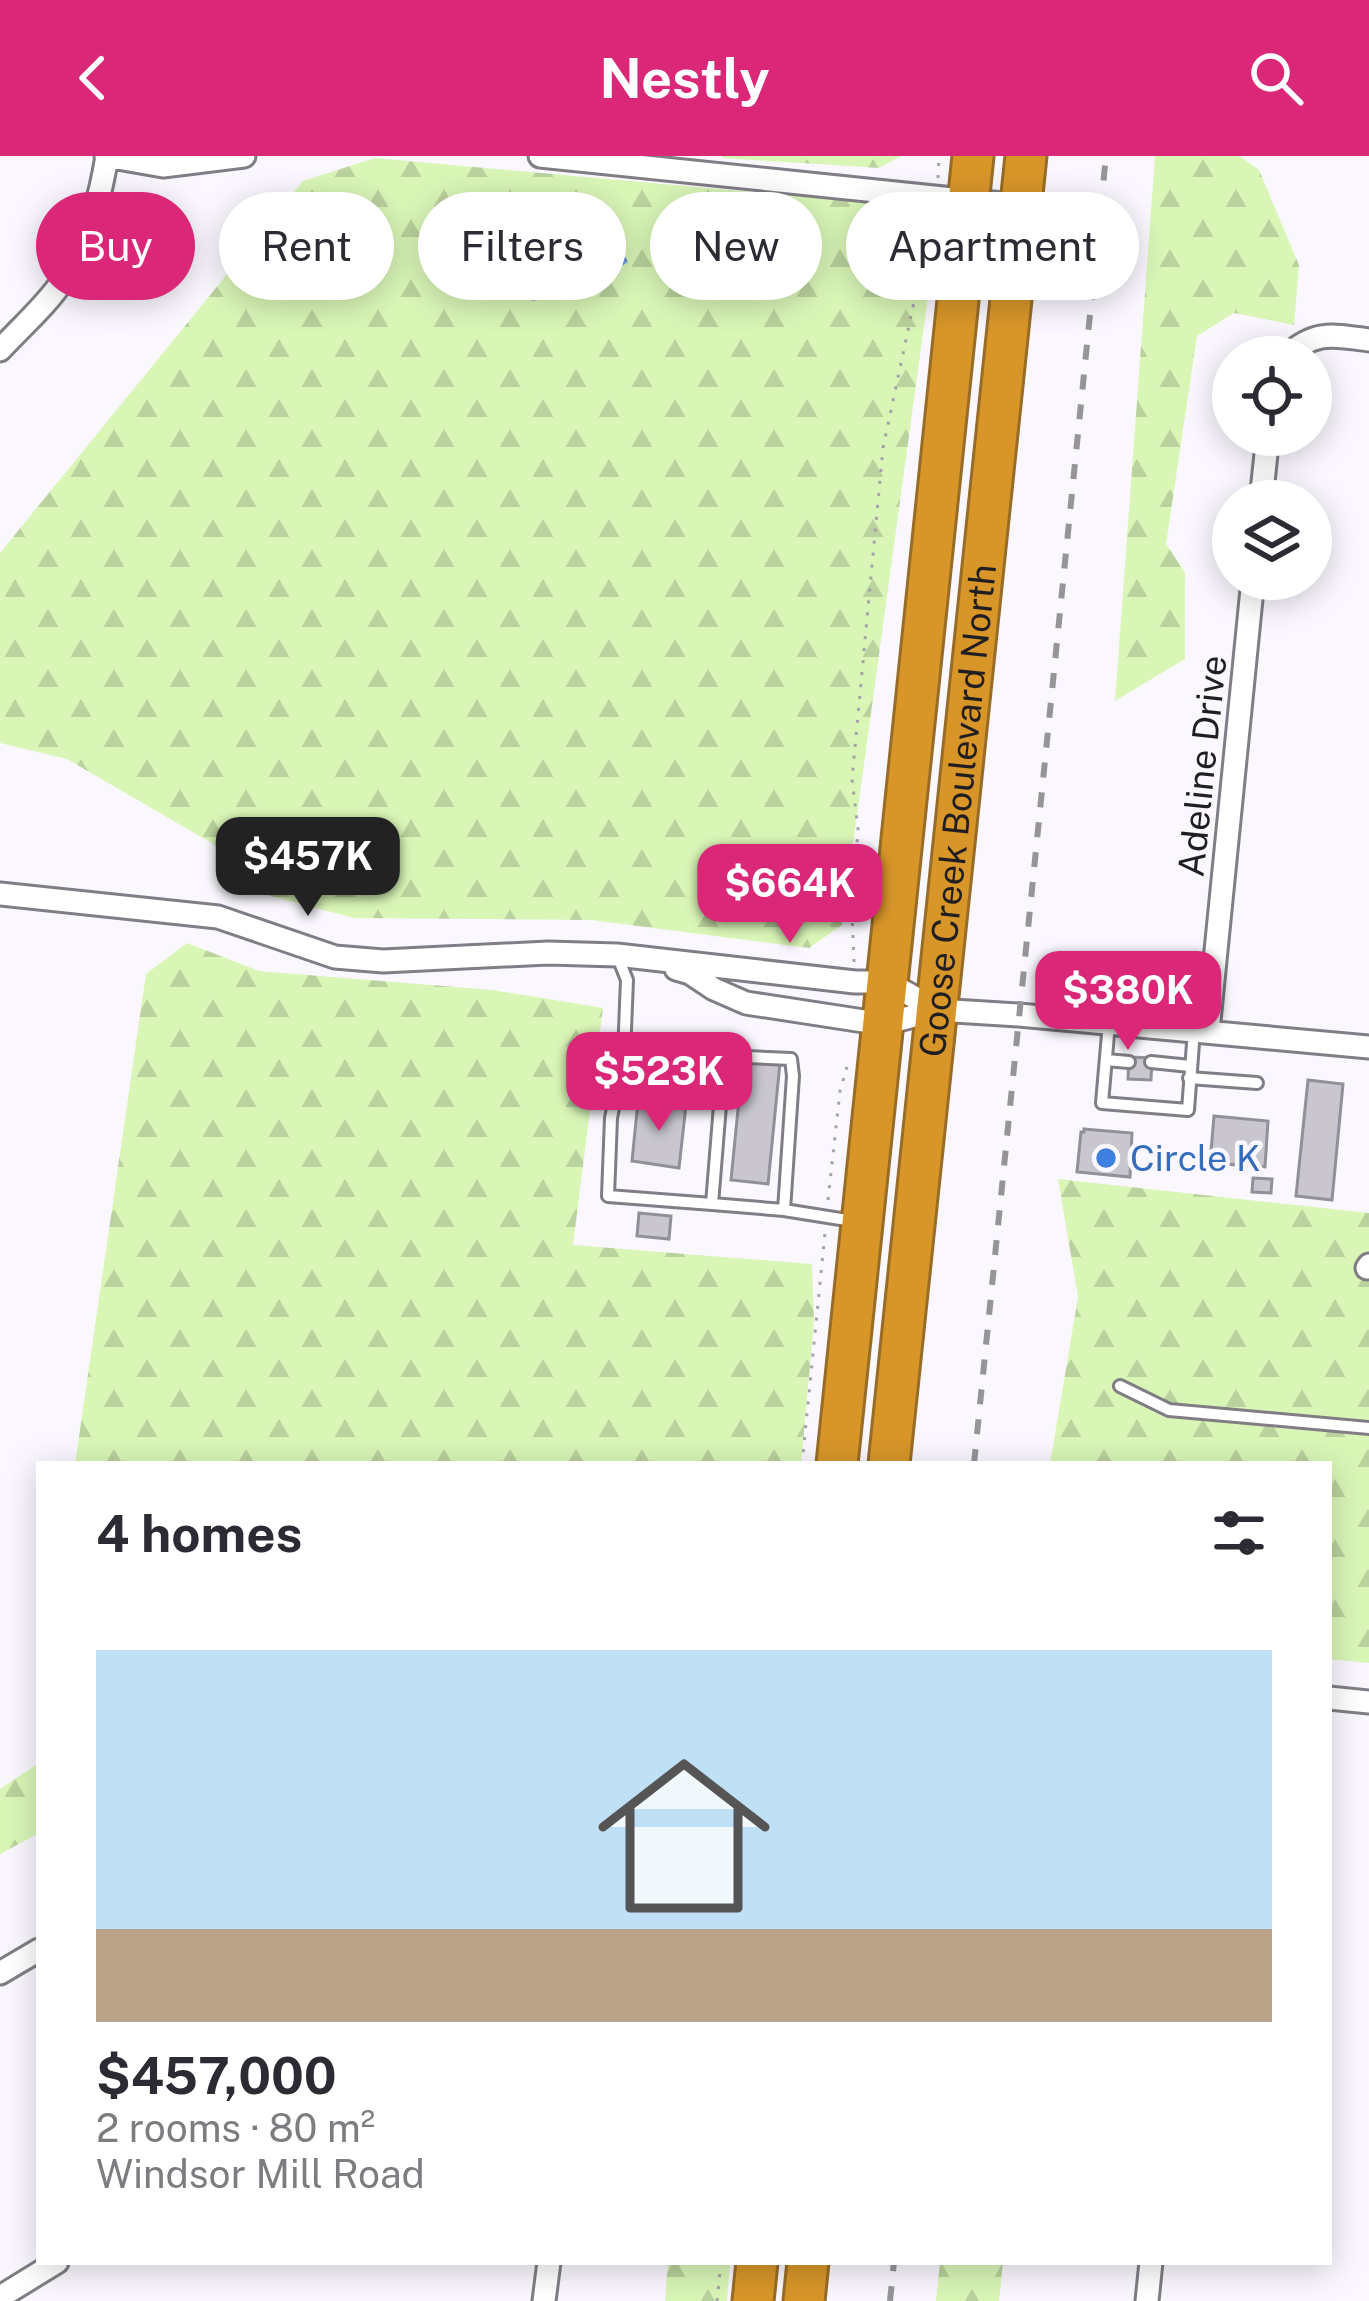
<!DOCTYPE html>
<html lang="en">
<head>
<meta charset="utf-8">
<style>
  :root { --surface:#fff; --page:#f2f2f3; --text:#2b2b33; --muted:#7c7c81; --line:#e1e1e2; --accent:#db2777 }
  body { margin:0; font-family:"Public Sans",sans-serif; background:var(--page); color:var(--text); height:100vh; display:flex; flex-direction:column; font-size:45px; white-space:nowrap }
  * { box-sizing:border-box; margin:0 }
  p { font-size:39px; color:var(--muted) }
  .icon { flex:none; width:66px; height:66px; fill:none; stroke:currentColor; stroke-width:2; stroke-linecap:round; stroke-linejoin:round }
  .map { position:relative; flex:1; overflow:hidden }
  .details { position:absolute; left:36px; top:1305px; width:1296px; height:804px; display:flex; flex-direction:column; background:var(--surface); border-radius:0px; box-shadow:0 6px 30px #0003 }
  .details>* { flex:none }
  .guide { position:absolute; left:36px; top:36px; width:1299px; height:108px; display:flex; gap:24px }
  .buttons { position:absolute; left:1212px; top:180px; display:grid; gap:24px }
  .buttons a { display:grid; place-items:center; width:120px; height:120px; border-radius:50%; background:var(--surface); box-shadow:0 6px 30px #0003; font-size:60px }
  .price { position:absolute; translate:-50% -102px; padding:0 27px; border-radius:24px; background:var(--accent); color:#fff; font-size:39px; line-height:78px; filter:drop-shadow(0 3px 6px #0008) }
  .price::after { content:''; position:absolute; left:50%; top:72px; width:36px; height:27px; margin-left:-18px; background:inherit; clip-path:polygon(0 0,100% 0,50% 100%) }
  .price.on { background:#222; color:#fff }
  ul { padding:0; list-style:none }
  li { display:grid; align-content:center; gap:24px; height:636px; padding:0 60px }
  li+li { border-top:3px solid var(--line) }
  li span { display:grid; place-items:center; height:372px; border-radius:0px; color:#555 }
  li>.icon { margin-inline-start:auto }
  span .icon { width:216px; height:216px; fill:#fffc; stroke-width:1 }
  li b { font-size:51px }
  h2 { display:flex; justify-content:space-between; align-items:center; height:144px; padding:0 60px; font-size:51px }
  .chip { padding:0 42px; border-radius:54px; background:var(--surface); box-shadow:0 6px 30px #0003; font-size:42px; line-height:108px }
  .chip.on { background:var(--accent); color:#fff }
  header { display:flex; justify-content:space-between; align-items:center; height:156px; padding:0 60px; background:var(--accent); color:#fff; font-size:54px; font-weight:700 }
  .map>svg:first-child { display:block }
  .forest { fill:url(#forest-firs) }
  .water { fill:url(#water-waves) }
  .building { fill:#c9c6cf; stroke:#928f97; stroke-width:3 }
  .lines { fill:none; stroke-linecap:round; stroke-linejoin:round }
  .lane-casing { stroke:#807d85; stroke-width:16 }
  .street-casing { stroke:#807d85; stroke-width:27 }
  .highway-casing { stroke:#986c27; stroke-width:45 }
  .path { stroke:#a4a2a7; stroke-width:3; stroke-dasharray:3 9; stroke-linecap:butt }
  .lane { stroke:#fff; stroke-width:10 }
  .street { stroke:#fff; stroke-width:21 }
  .highway { stroke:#d89629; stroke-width:39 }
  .rail { stroke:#969499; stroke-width:6; stroke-dasharray:15 15; stroke-linecap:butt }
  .shop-dot { fill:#3f7fe0; stroke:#faf8fe; stroke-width:4.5 }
  .labels { text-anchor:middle; stroke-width:9; stroke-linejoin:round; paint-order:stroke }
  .street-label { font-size:36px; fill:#201e22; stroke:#faf8fe }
  .shop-label { font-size:36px; fill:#366cbe; stroke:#faf8fe; text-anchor:start }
</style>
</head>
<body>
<header><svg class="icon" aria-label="back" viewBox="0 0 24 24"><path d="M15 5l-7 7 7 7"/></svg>Nestly<svg class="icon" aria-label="search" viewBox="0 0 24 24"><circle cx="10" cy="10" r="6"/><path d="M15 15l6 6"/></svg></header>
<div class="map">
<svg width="1369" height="2145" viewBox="0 0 1369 2145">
  <defs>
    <pattern id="forest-firs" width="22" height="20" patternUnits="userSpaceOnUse" patternTransform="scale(3)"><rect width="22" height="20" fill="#d9f6b7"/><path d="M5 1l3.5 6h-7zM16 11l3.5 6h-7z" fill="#bad29d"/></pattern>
    <pattern id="water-waves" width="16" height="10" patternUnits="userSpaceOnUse" patternTransform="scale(3)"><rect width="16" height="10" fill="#78a9e6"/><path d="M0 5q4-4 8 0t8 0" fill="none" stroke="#6289ba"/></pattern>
  </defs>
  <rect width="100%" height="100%" fill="#faf8fe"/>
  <!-- forest -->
  <path class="forest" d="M 722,0 L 901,0 L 879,12 L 723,2 Z
    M 1155,0 L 1240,0 L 1259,14 L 1299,109 L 1294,169 L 1234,157 L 1197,180 L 1166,388 L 1185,416 L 1185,503 L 1115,545 Z
    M 375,2 L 897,49 L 935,90 L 842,769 L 809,792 L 591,764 L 354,762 L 259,737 L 213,688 L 67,603 L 0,587 L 0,397 L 303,25 Z
    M 187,787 L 259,815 L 492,834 L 603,852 L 573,1089 L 812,1108 L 814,1166 L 801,1308 L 75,1308 L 146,818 Z
    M 1058,1023 L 1369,1057 L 1369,1507 L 1329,1503 L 1329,1308 L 1050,1308 L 1078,1141 Z
    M 39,1607 L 39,1677 L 0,1698 L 0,1633 Z
    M 668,2106 L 730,2106 L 727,2145 L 665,2145 Z
    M 940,2106 L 1003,2106 L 999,2145 L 936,2145 Z"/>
  <!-- water -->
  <path class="water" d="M 587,79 C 606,84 620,87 628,106 L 607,120 L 573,129 L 555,141 L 532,145 C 521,135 510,122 513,106 L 534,104 Z"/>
  <!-- building -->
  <path class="building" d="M 1129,901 L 1152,902 L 1151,924 L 1128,923 Z
    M 743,903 L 780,907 L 768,1028 L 731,1024 Z
    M 1308,924 L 1343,928 L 1332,1044 L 1296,1040 Z
    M 638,945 L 686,949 L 679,1012 L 632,1005 Z
    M 1214,960 L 1268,965 L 1265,1011 L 1210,1007 Z
    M 1084,973 L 1132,977 L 1130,1021 L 1077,1016 L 1081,976 L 1084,976 Z
    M 1253,1022 L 1272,1023 L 1271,1037 L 1252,1036 Z
    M 639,1057 L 671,1060 L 669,1083 L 637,1080 Z"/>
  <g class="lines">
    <!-- lane casing -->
    <g class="lane-casing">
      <path id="lane" d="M 617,799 L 627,824 L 624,898 L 692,904 L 724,900 L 791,903 L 793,920 L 784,1054 L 853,1065
        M 1109,867 L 1102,947 L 1188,954 L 1194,874
        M 624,898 L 611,962 L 608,1040 L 712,1048
        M 724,900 L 712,1048 L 784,1054
        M 1106,904 L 1129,906
        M 1151,906 L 1190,910
        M 1189,922 L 1257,927
        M 1120,1230 L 1169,1254 L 1369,1272"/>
    </g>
    <!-- street casing -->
    <g class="street-casing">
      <path id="street" d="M 106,0 L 163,10 L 244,0
        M 540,0 L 1021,50
        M 0,194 C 20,172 47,149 63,124 C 88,88 100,43 107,0
        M 1286,201 C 1314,174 1333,179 1369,184
        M 1261,345 L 1268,279
        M 0,738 L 218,761 L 335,801 L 383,805 L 548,797 L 617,799 L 855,826 L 887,826 L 937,854
        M 676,813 L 690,817 L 714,833 L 746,847 L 883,868 L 937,854 L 1019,859 L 1369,891
        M 1208,875 L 1253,423
        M 1367,1112 L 1369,1109
        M 1329,1542 L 1369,1546
        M 0,1817 L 39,1794
        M 0,2141 L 57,2106
        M 544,2145 L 549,2106
        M 1147,2145 L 1151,2106"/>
    </g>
    <!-- highway casing -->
    <g class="highway-casing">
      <g id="highway">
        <path d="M 837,1308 L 973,0"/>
        <path id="s1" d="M 889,1308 L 1026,0"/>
        <path d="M 753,2145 L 757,2106"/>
        <path d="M 804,2145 L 808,2106"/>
      </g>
    </g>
    <!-- path -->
    <path class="path" d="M 938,22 L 939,0
      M 854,806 L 852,757 L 858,673 L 852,623 L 883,292 L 932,61
      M 828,1044 L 840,935 L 847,911
      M 802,1308 L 825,1077
      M 717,2145 L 721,2106"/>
    <!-- lane -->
    <use href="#lane" class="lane"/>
    <!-- street -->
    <use href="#street" class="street"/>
    <!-- highway -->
    <use href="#highway" class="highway"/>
    <!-- rail -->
    <path class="rail" d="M 974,1308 L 1106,0
      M 890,2145 L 894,2106"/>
  </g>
  <!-- markers -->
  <circle class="shop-dot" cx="1106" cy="1002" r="12"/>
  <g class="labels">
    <!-- street labels -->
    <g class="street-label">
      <text transform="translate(1202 610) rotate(-84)" y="13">Adeline Drive</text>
      <text dy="13" stroke="none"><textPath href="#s1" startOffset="657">Goose Creek Boulevard North</textPath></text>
    </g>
    <!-- shop labels -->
    <g class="shop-label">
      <text x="1130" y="1015">Circle K</text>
    </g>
  </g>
</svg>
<div class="buttons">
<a><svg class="icon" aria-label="locate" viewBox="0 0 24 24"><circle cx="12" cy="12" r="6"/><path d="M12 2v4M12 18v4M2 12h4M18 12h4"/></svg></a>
<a><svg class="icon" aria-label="layers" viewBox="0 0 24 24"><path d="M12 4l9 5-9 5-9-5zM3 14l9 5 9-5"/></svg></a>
</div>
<b class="price on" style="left:308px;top:763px">$457K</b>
<b class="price" style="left:790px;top:790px">$664K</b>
<b class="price" style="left:1128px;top:897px">$380K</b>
<b class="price" style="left:659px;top:978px">$523K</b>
<div class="guide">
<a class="chip on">Buy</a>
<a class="chip">Rent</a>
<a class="chip">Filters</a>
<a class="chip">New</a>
<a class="chip">Apartment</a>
</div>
<section class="details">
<h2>4 homes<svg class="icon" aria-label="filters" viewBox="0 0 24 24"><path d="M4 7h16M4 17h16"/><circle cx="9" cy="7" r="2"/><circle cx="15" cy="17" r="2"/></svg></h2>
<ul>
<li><span style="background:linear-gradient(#bfe0f5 75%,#b9a48a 0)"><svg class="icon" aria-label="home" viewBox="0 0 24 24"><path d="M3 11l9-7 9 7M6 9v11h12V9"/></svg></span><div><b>$457,000</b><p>2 rooms · 80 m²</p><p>Windsor Mill Road</p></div></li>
</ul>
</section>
</div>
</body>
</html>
